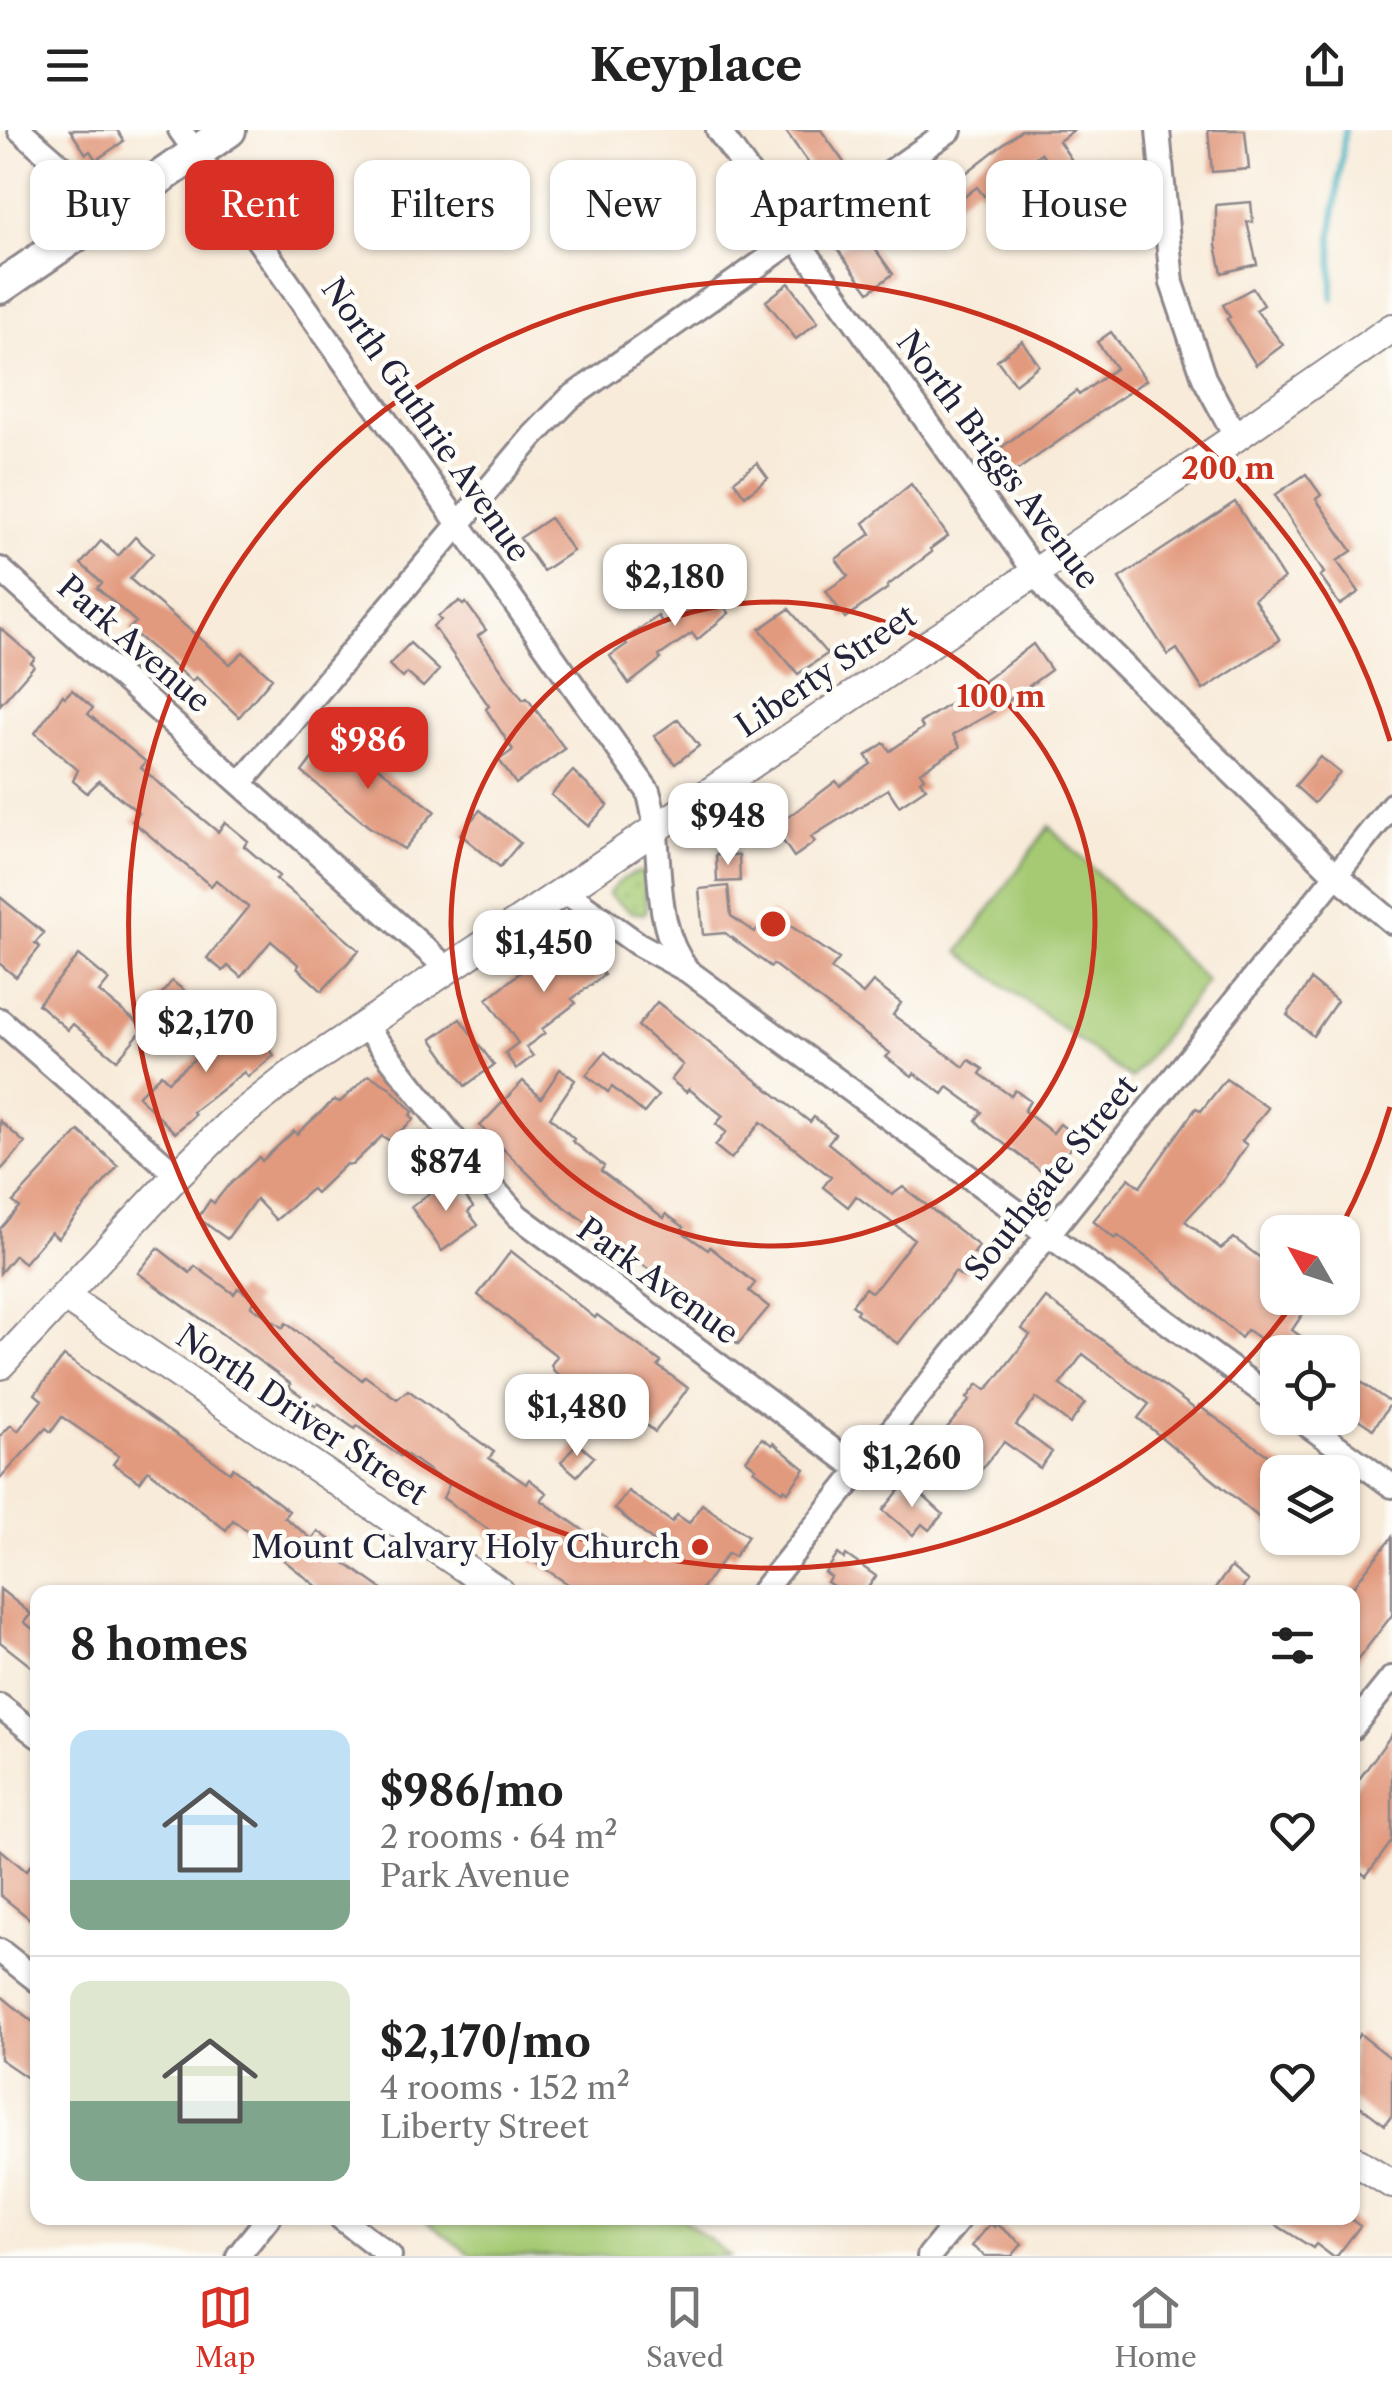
<!DOCTYPE html>
<html lang="en">
<head>
<meta charset="utf-8">
<style>
  :root { --surface:#fff; --page:#f2f2f2; --text:#222; --muted:#767676; --line:#e0e0e0; --accent:#d93025 }
  body { margin:0; font-family:"Libre Caslon Text",serif; background:var(--page); color:var(--text); height:100vh; display:flex; flex-direction:column; font-size:38px; white-space:nowrap }
  * { box-sizing:border-box; margin:0 }
  p { font-size:32px; color:var(--muted) }
  .icon { flex:none; width:55px; height:55px; fill:none; stroke:currentColor; stroke-width:2; stroke-linecap:round; stroke-linejoin:round }
  .map { position:relative; flex:1; overflow:hidden }
  .drawer { position:absolute; left:30px; top:1455px; width:1330px; height:640px; display:flex; flex-direction:column; background:var(--surface); border-radius:20px; box-shadow:0 2px 8px #0004 }
  .drawer>* { flex:none }
  .top-card { position:absolute; left:30px; top:30px; width:1332px; height:90px; display:flex; gap:20px }
  .needle { width:65px; rotate:309deg }
  .buttons { position:absolute; left:1260px; top:1085px; display:grid; gap:20px }
  .buttons a { display:grid; place-items:center; width:100px; height:100px; border-radius:20px; background:var(--surface); box-shadow:0 2px 8px #0004; font-size:50px }
  .price { position:absolute; translate:-50% -85px; padding:0 22px; border-radius:20px; background:#fff; color:#222; font-size:32px; line-height:65px; filter:drop-shadow(0 2px 5px #0008) }
  .price::after { content:''; position:absolute; left:50%; top:60px; width:30px; height:22px; margin-left:-15px; background:inherit; clip-path:polygon(0 0,100% 0,50% 100%) }
  .price.active { background:var(--accent); color:#fff }
  ul { padding:0; list-style:none }
  li { display:flex; align-items:center; gap:30px; height:250px; padding:0 40px }
  li+li { border-top:2px solid var(--line) }
  li span { display:grid; place-items:center; flex:none; width:280px; height:200px; border-radius:20px; color:#555 }
  li>.icon { margin-inline-start:auto }
  span .icon { width:120px; height:120px; fill:#fffc; stroke-width:1 }
  li b { font-size:42px }
  h2 { display:flex; justify-content:space-between; align-items:center; height:120px; padding:0 40px; font-size:42px }
  .pill { padding:0 35px; border-radius:20px; background:var(--surface); box-shadow:0 2px 8px #0004; font-size:35px; line-height:90px }
  .pill.active { background:var(--accent); color:#fff }
  header { display:flex; justify-content:space-between; align-items:center; height:130px; padding:0 40px; background:var(--surface); font-size:45px; font-weight:800 }
  .tabs { display:flex; justify-content:space-around; align-items:center; height:140px; border-top:2px solid var(--line); background:var(--surface); font-size:28px; color:var(--muted) }
  .tabs a { display:grid; justify-items:center; gap:5px }
  .tabs .active { color:var(--accent) }
  .map>svg:first-child { display:block }
  .green { fill:url(#green-dots); stroke:#647657; stroke-width:2.5 }
  .pitch { fill:#a5ca73; stroke:#647657; stroke-width:2.5 }
  .lines { fill:none; stroke-linecap:round; stroke-linejoin:round }
  .stream { stroke:#41afbe; stroke-width:6 }
  .building { fill:#e29a7e }
  .minor-casing { stroke:#8d868a; stroke-width:28 }
  .tertiary-casing { stroke:#8d868a; stroke-width:32 }
  .primary-casing { stroke:#8d868a; stroke-width:38 }
  .minor { stroke:#fff; stroke-width:22 }
  .tertiary { stroke:#fff; stroke-width:28 }
  .primary { stroke:#fff; stroke-width:32 }
  .ring { fill:none; stroke:#c8321e; stroke-width:5 }
  .poi-dot { fill:#c8321e; stroke:#fdfcf7; stroke-width:4 }
  .labels { text-anchor:middle; stroke-width:9; stroke-linejoin:round; paint-order:stroke }
  .street-label { font-size:32px; fill:#22223b; stroke:#fdfcf7 }
  .poi-label { font-size:32px; fill:#22223b; stroke:#fdfcf7; text-anchor:end }
  .centre { fill:#c8321e; stroke:#fdfcf7; stroke-width:5 }
  .ring-label { font-size:30px; text-anchor:middle; font-weight:bold; fill:#c8321e; stroke:#fdfcf7; stroke-width:9; stroke-linejoin:round; paint-order:stroke }
</style>
</head>
<body>
<header><svg class="icon" aria-label="menu" viewBox="0 0 24 24"><path d="M4 6h16M4 12h16M4 18h16"/></svg>Keyplace<svg class="icon" aria-label="share" viewBox="0 0 24 24"><path d="M12 15V3M7 8l5-5 5 5M5 13v7h14v-7"/></svg></header>
<div class="map">
<svg width="1392" height="2126" viewBox="0 0 1392 2126">
  <defs>
    <pattern id="green-dots" width="8" height="8" patternUnits="userSpaceOnUse" patternTransform="scale(2.5)"><rect width="8" height="8" fill="#a5ca73"/><path d="M2 2h.1M6 6h.1" fill="none" stroke="#8ead64" stroke-width="1.8" stroke-linecap="round"/></pattern>
  </defs>
  <rect width="100%" height="100%" fill="#fdfcf7"/>
  <filter id="ink" filterUnits="userSpaceOnUse"><feTurbulence type="fractalNoise" baseFrequency=".01" numOctaves="2"/><feDisplacementMap in="SourceGraphic" scale="20" xChannelSelector="R" yChannelSelector="G"/><feConvolveMatrix kernelMatrix="1 2 1 2 8 2 1 2 1" color-interpolation-filters="sRGB"/></filter>
  <filter id="wash" filterUnits="userSpaceOnUse"><feTurbulence type="fractalNoise" baseFrequency=".0048" numOctaves="4" result="noise"/><feDisplacementMap in="SourceGraphic" scale="40" xChannelSelector="R" yChannelSelector="G"/><feGaussianBlur stdDeviation="2.25" result="paint"/><feColorMatrix in="noise" values="0 0 0 0 0 0 0 0 0 0 0 0 0 0 0 0 0 1.4 0 .05"/><feComposite in="paint" operator="in"/></filter>
  <g filter="url(#wash)">
    <rect width="100%" height="100%" fill="#f8ebd9"/>
    <!-- green -->
    <path class="green" d="M 644,741 L 647,780 L 644,784 L 631,782 L 608,764 C 617,752 629,743 644,741 Z"/>
    <!-- pitch -->
    <path class="pitch" d="M 1049,696 L 1207,851 L 1131,949 L 959,822 Z
      M 422,2088 L 682,2088 L 730,2126 L 472,2126 Z"/>
    <g class="lines">
      <!-- stream -->
      <path class="stream" d="M 1333,169 L 1332,103 L 1345,0"/>
    </g>
    <g id="blocks">
      <!-- building -->
      <path class="building" d="M 70,0 L 117,0 L 124,11 L 96,30 L 90,21 L 86,24 Z
        M 785,0 L 821,0 L 845,34 L 821,51 Z
        M 1021,0 L 1074,0 L 1059,11 L 1086,52 L 1068,64 L 1041,23 L 984,66 L 977,57 L 947,80 L 957,93 L 931,112 L 911,86 Z
        M 1208,0 L 1245,0 L 1249,39 L 1212,42 Z
        M 1251,72 L 1253,92 L 1247,92 L 1257,134 L 1222,143 L 1216,115 L 1216,75 Z
        M 863,102 L 893,144 L 869,162 L 838,120 Z
        M 789,153 L 818,192 L 796,209 L 766,171 Z
        M 1253,158 L 1264,175 L 1256,180 L 1283,215 L 1256,235 L 1227,189 L 1230,187 L 1223,175 Z
        M 1111,202 L 1146,250 L 1009,346 L 993,324 L 1076,261 L 1079,265 L 1116,238 L 1097,212 Z
        M 1022,211 L 1039,235 L 1015,254 L 997,230 Z
        M 757,333 L 768,348 L 745,366 L 734,351 Z
        M 1306,344 L 1321,365 L 1316,369 L 1352,421 L 1337,431 L 1359,462 L 1340,475 L 1320,446 L 1324,443 L 1275,365 Z
        M 911,354 L 948,406 L 930,419 L 932,422 L 887,456 L 888,458 L 845,488 L 826,461 L 848,446 L 836,429 L 871,404 L 864,393 Z
        M 1235,372 L 1284,449 L 1254,469 L 1280,510 L 1203,560 L 1177,519 L 1168,525 L 1119,448 Z
        M 550,388 L 573,421 L 543,441 L 520,408 Z
        M 135,407 L 153,423 L 130,449 L 230,534 L 243,522 L 272,548 L 239,587 L 196,547 L 192,551 L 129,499 L 136,492 L 97,458 L 102,453 L 81,434 L 101,411 L 118,426 Z
        M 725,443 L 742,467 L 726,479 L 729,483 L 697,510 L 692,503 L 659,526 L 661,529 L 629,554 L 610,526 L 627,514 L 624,510 L 658,486 L 664,495 L 694,473 L 692,469 Z
        M 460,471 L 463,475 L 466,473 L 486,500 L 478,506 L 523,570 L 527,568 L 565,619 L 516,654 L 499,630 L 513,620 L 486,579 L 489,576 L 433,496 L 441,490 L 438,486 Z
        M 789,479 L 827,524 L 798,544 L 760,499 Z
        M 0,498 L 35,528 L 31,533 L 34,536 L 0,575 Z
        M 410,513 L 439,540 L 423,557 L 407,543 L 403,548 L 389,535 Z
        M 1033,514 L 1051,540 L 993,582 L 953,605 L 960,617 L 920,642 L 924,648 L 920,651 L 926,658 L 899,676 L 888,659 L 811,707 L 815,712 L 794,727 L 774,698 L 836,651 L 840,656 L 871,634 L 866,626 L 884,613 L 890,621 L 923,598 L 920,593 L 975,558 Z
        M 72,560 L 93,578 L 88,584 L 146,632 L 141,638 L 218,702 L 225,692 L 248,711 L 244,716 L 279,746 L 276,749 L 359,820 L 322,861 L 297,838 L 299,835 L 271,811 L 241,847 L 228,836 L 223,841 L 207,828 L 248,777 L 216,750 L 211,756 L 132,691 L 139,683 L 99,651 L 87,663 L 73,651 L 78,640 L 35,603 L 63,565 L 65,567 Z
        M 678,589 L 699,616 L 675,634 L 654,606 Z
        M 332,602 L 435,681 L 404,719 L 368,696 L 302,642 Z
        M 1320,627 L 1340,643 L 1314,673 L 1295,656 Z
        M 573,641 L 608,675 L 588,696 L 551,665 Z
        M 480,680 L 520,713 L 500,737 L 460,704 Z
        M 716,725 L 739,725 L 740,751 L 717,752 Z
        M 728,756 L 731,786 L 755,802 L 770,782 L 839,829 L 831,839 L 863,864 L 873,852 L 901,873 L 893,885 L 964,937 L 969,930 L 983,939 L 980,944 L 1011,966 L 1015,960 L 1030,971 L 1024,981 L 1053,1003 L 1060,994 L 1078,1008 L 1049,1047 L 983,998 L 976,990 L 982,982 L 948,957 L 943,964 L 914,943 L 912,946 L 886,927 L 890,923 L 773,834 L 771,837 L 725,803 L 703,805 L 699,759 Z
        M 0,767 L 44,803 L 35,813 L 40,817 L 16,847 L 0,834 Z
        M 585,807 L 595,820 L 589,825 L 604,845 L 572,869 L 576,873 L 542,899 L 545,903 L 526,917 L 533,926 L 516,939 L 505,923 L 518,913 L 487,869 L 527,837 L 531,841 L 578,809 L 579,811 Z
        M 79,825 L 109,850 L 99,862 L 144,898 L 117,930 L 73,894 L 68,900 L 38,874 Z
        M 1311,850 L 1337,871 L 1313,906 L 1287,885 Z
        M 172,851 L 186,862 L 169,882 L 156,871 Z
        M 657,872 L 810,992 L 814,987 L 835,1004 L 828,1013 L 892,1065 L 903,1057 L 979,1116 L 974,1123 L 979,1126 L 963,1147 L 955,1142 L 898,1214 L 856,1183 L 858,1180 L 852,1175 L 865,1158 L 871,1162 L 879,1155 L 914,1109 L 856,1066 L 848,1077 L 823,1057 L 831,1047 L 761,992 L 731,1029 L 715,1016 L 726,1002 L 716,994 L 723,986 L 689,959 L 686,962 L 671,950 L 683,935 L 638,896 Z
        M 460,889 L 494,935 L 465,956 L 432,909 Z
        M 230,890 L 240,901 L 249,894 L 274,925 L 248,947 L 244,942 L 193,982 L 195,985 L 175,1003 L 138,966 L 161,944 L 168,951 L 221,907 L 216,901 Z
        M 605,922 L 658,966 L 644,983 L 612,957 L 608,962 L 586,945 Z
        M 560,939 L 575,950 L 550,987 L 574,1009 L 572,1011 L 604,1036 L 601,1041 L 664,1088 L 666,1084 L 684,1097 L 681,1101 L 708,1120 L 710,1117 L 755,1153 L 749,1161 L 769,1177 L 738,1214 L 674,1158 L 553,1068 L 480,996 L 523,951 L 541,968 Z
        M 369,945 L 389,957 L 413,982 L 410,985 L 414,989 L 390,1011 L 382,1006 L 352,1035 L 346,1034 L 316,1063 L 312,1059 L 309,1061 L 276,1090 L 256,1069 L 227,1109 L 198,1088 L 210,1070 L 214,1073 L 226,1058 L 259,1027 L 262,1031 L 294,1001 L 297,1004 L 334,970 L 340,972 Z
        M 1226,949 L 1268,978 L 1242,1011 L 1247,1015 L 1224,1049 L 1185,1091 L 1221,1119 L 1234,1108 L 1278,1141 L 1278,1168 L 1289,1168 L 1306,1179 L 1292,1200 L 1322,1222 L 1279,1222 L 1247,1200 L 1241,1208 L 1156,1135 L 1118,1106 L 1115,1109 L 1093,1091 L 1129,1048 L 1140,1057 L 1196,978 L 1201,981 Z
        M 0,991 L 25,1013 L 0,1041 Z
        M 79,1001 L 118,1036 L 58,1108 L 51,1102 L 24,1133 L 15,1125 L 0,1143 L 0,1099 L 19,1077 L 13,1072 Z
        M 452,1047 L 473,1077 L 468,1082 L 478,1095 L 442,1121 L 411,1077 Z
        M 158,1118 L 190,1143 L 195,1136 L 234,1164 L 238,1158 L 255,1170 L 251,1176 L 283,1198 L 286,1193 L 362,1250 L 365,1246 L 397,1269 L 408,1260 L 494,1322 L 489,1328 L 526,1354 L 529,1349 L 547,1363 L 541,1370 L 594,1408 L 598,1402 L 638,1432 L 654,1412 L 615,1379 L 628,1361 L 672,1392 L 677,1385 L 689,1393 L 702,1374 L 748,1406 L 734,1427 L 728,1423 L 699,1462 L 580,1462 L 506,1413 L 503,1416 L 486,1403 L 489,1400 L 443,1368 L 449,1355 L 403,1322 L 400,1326 L 357,1296 L 355,1299 L 318,1273 L 316,1276 L 289,1257 L 291,1254 L 138,1143 Z
        M 511,1121 L 595,1188 L 597,1185 L 661,1232 L 658,1236 L 688,1258 L 655,1302 L 587,1247 L 577,1258 L 554,1241 L 551,1235 L 557,1226 L 478,1165 Z
        M 1046,1168 L 1196,1280 L 1199,1276 L 1291,1342 L 1278,1342 L 1278,1403 L 1138,1288 L 1149,1274 L 1083,1224 L 1060,1255 L 1085,1273 L 1070,1294 L 1036,1268 L 1016,1295 L 1052,1322 L 1040,1338 L 1004,1312 L 973,1350 L 932,1316 L 970,1270 L 967,1268 L 978,1254 L 986,1260 L 992,1254 L 1030,1205 L 1022,1199 Z
        M 64,1226 L 230,1342 L 233,1338 L 289,1381 L 284,1387 L 312,1409 L 318,1401 L 348,1423 L 342,1431 L 386,1462 L 324,1462 L 233,1390 L 226,1400 L 148,1340 L 140,1352 L 113,1334 L 119,1326 L 62,1287 L 51,1302 L 46,1298 L 0,1349 L 0,1306 L 11,1295 L 18,1301 L 42,1270 L 35,1264 Z
        M 1342,1239 L 1391,1273 L 1373,1299 L 1342,1278 Z
        M 762,1308 L 772,1315 L 773,1313 L 805,1339 L 788,1362 L 784,1359 L 782,1361 L 754,1340 L 756,1338 L 746,1330 Z
        M 577,1313 L 594,1327 L 577,1346 L 561,1332 Z
        M 907,1351 L 943,1384 L 929,1400 L 922,1394 L 913,1405 L 883,1380 Z
        M 1392,1407 L 1392,1485 L 1352,1537 L 1352,1458 Z
        M 838,1424 L 844,1429 L 846,1425 L 876,1446 L 865,1462 L 842,1462 L 827,1452 L 831,1447 L 825,1443 Z
        M 1231,1437 L 1248,1451 L 1239,1462 L 1212,1462 Z
        M 0,1459 L 31,1484 L 24,1492 L 38,1503 L 38,1542 L 0,1512 Z
        M 1392,1604 L 1392,1711 L 1366,1746 L 1352,1736 L 1352,1659 Z
        M 0,1719 L 26,1741 L 38,1726 L 38,1780 L 30,1789 L 0,1765 Z
        M 0,1865 L 38,1896 L 38,1955 L 0,1929 Z
        M 1360,1904 L 1392,1929 L 1392,1985 L 1385,1995 L 1352,1970 L 1352,1914 Z
        M 1265,2088 L 1349,2088 L 1360,2096 L 1337,2126 L 1332,2126 L 1316,2114 L 1313,2118 Z
        M 990,2094 L 995,2097 L 997,2094 L 1022,2114 L 1012,2126 L 985,2126 L 972,2116 Z"/>
    </g>
  </g>
  <g filter="url(#ink)">
    <use href="#blocks" fill-opacity="0" stroke="#8d868a" stroke-width="2.5"/>
    <g class="lines">
      <!-- minor casing -->
      <g class="minor-casing">
        <path id="minor" d="M 20,0 L 110,79
          M 180,0 L 648,661 C 666,720 648,791 688,841
          M 718,0 L 1050,463 L 1335,744 L 1392,792
          M 1158,0 L 1172,153 L 1204,248 L 1236,307
          M 0,439 L 448,839
          M 242,652 L 533,306 L 570,268 L 950,0
          M 564,761 L 638,814 L 688,841 L 1278,1273
          M 0,890 L 177,1045
          M 365,896 L 492,1057 L 518,1086 L 860,1340
          M 1298,1288 L 1392,1356
          M 762,1462 L 1392,675
          M 0,1576 L 38,1606
          M 1352,1598 L 1392,1548
          M 0,1821 L 38,1851
          M 341,2088 L 390,2126
          M 238,2126 L 268,2088
          M 929,2126 L 960,2088"/>
      </g>
      <!-- tertiary casing -->
      <g class="tertiary-casing">
        <path id="tertiary" d="M 65,1167 L 500,1462
          M 0,1235 L 177,1045 L 229,994 L 291,945 L 1236,307 L 1392,198
          M 1352,2029 L 1392,2054"/>
      </g>
      <!-- primary casing -->
      <g class="primary-casing">
        <path id="primary" d="M 0,157 L 229,0"/>
      </g>
      <!-- minor -->
      <use href="#minor" class="minor"/>
      <!-- tertiary -->
      <use href="#tertiary" class="tertiary"/>
      <!-- primary -->
      <use href="#primary" class="primary"/>
    </g>
  </g>
  <!-- distance rings -->
  <g class="ring">
    <circle cx="773" cy="794" r="322"/>
    <path d="M1390 977A644 644 0 0 1 1339 1101M1297 1168A644 644 0 1 1 1390 611"/>
  </g>
  <!-- markers -->
  <circle class="poi-dot" cx="700" cy="1417" r="10"/>
  <g class="labels">
    <!-- street labels -->
    <g class="street-label">
      <text transform="translate(426 290) rotate(55)" y="11">North Guthrie Avenue</text>
      <text transform="translate(998 330) rotate(53)" y="11">North Briggs Avenue</text>
      <text transform="translate(134 514) rotate(41)" y="11">Park Avenue</text>
      <text transform="translate(826 541) rotate(-34)" y="11">Liberty Street</text>
      <text transform="translate(1051 1048) rotate(-51)" y="11">Southgate Street</text>
      <text transform="translate(658 1151) rotate(36)" y="11">Park Avenue</text>
      <text transform="translate(302 1285) rotate(34)" y="11">North Driver Street</text>
    </g>
    <!-- poi labels -->
    <g class="poi-label">
      <text x="680" y="1428">Mount Calvary Holy Church</text>
    </g>
  </g>
  <circle cx="773" cy="794" r="15" class="centre"/>
  <g class="ring-label">
    <text x="1228" y="349">200 m</text>
    <text x="1001" y="577">100 m</text>
  </g>
</svg>
<div class="buttons">
<a><svg class="needle" viewBox="-14 -14 28 28"><path d="M0-13l5 13h-10z" fill="#e53935"/><path d="M0 13l5-13h-10z" fill="#767676"/></svg></a>
<a><svg class="icon" aria-label="locate" viewBox="0 0 24 24"><circle cx="12" cy="12" r="6"/><path d="M12 2v4M12 18v4M2 12h4M18 12h4"/></svg></a>
<a><svg class="icon" aria-label="layers" viewBox="0 0 24 24"><path d="M12 4l9 5-9 5-9-5zM3 14l9 5 9-5"/></svg></a>
</div>
<b class="price" style="left:675px;top:499px">$2,180</b>
<b class="price active" style="left:368px;top:662px">$986</b>
<b class="price" style="left:728px;top:738px">$948</b>
<b class="price" style="left:544px;top:865px">$1,450</b>
<b class="price" style="left:206px;top:945px">$2,170</b>
<b class="price" style="left:446px;top:1084px">$874</b>
<b class="price" style="left:577px;top:1329px">$1,480</b>
<b class="price" style="left:912px;top:1380px">$1,260</b>
<div class="top-card">
<a class="pill">Buy</a>
<a class="pill active">Rent</a>
<a class="pill">Filters</a>
<a class="pill">New</a>
<a class="pill">Apartment</a>
<a class="pill">House</a>
</div>
<section class="drawer">
<h2>8 homes<svg class="icon" aria-label="filters" viewBox="0 0 24 24"><path d="M4 7h16M4 17h16"/><circle cx="9" cy="7" r="2"/><circle cx="15" cy="17" r="2"/></svg></h2>
<ul>
<li><span style="background:linear-gradient(#bfe0f5 75%,#7fa58c 0)"><svg class="icon" aria-label="home" viewBox="0 0 24 24"><path d="M3 11l9-7 9 7M6 9v11h12V9"/></svg></span><div><b>$986/mo</b><p>2 rooms · 64 m²</p><p>Park Avenue</p></div><svg class="icon" aria-label="heart" viewBox="0 0 24 24"><path d="M12 20l-8-8c-3-5 5-10 8-4 3-6 11-1 8 4z"/></svg></li>
<li><span style="background:linear-gradient(#dfe7d0 60%,#7fa58c 0)"><svg class="icon" aria-label="home" viewBox="0 0 24 24"><path d="M3 11l9-7 9 7M6 9v11h12V9"/></svg></span><div><b>$2,170/mo</b><p>4 rooms · 152 m²</p><p>Liberty Street</p></div><svg class="icon" aria-label="heart" viewBox="0 0 24 24"><path d="M12 20l-8-8c-3-5 5-10 8-4 3-6 11-1 8 4z"/></svg></li>
</ul>
</section>
</div>
<nav class="tabs">
<a class="active"><svg class="icon" aria-label="map" viewBox="0 0 24 24"><path d="M3 6l6-2 6 2 6-2v14l-6 2-6-2-6 2zM9 4v14M15 6v14"/></svg>Map</a>
<a><svg class="icon" aria-label="saved" viewBox="0 0 24 24"><path d="M7 4h10v16l-5-4-5 4z"/></svg>Saved</a>
<a><svg class="icon" aria-label="home" viewBox="0 0 24 24"><path d="M3 11l9-7 9 7M6 9v11h12V9"/></svg>Home</a>
</nav>
</body>
</html>
